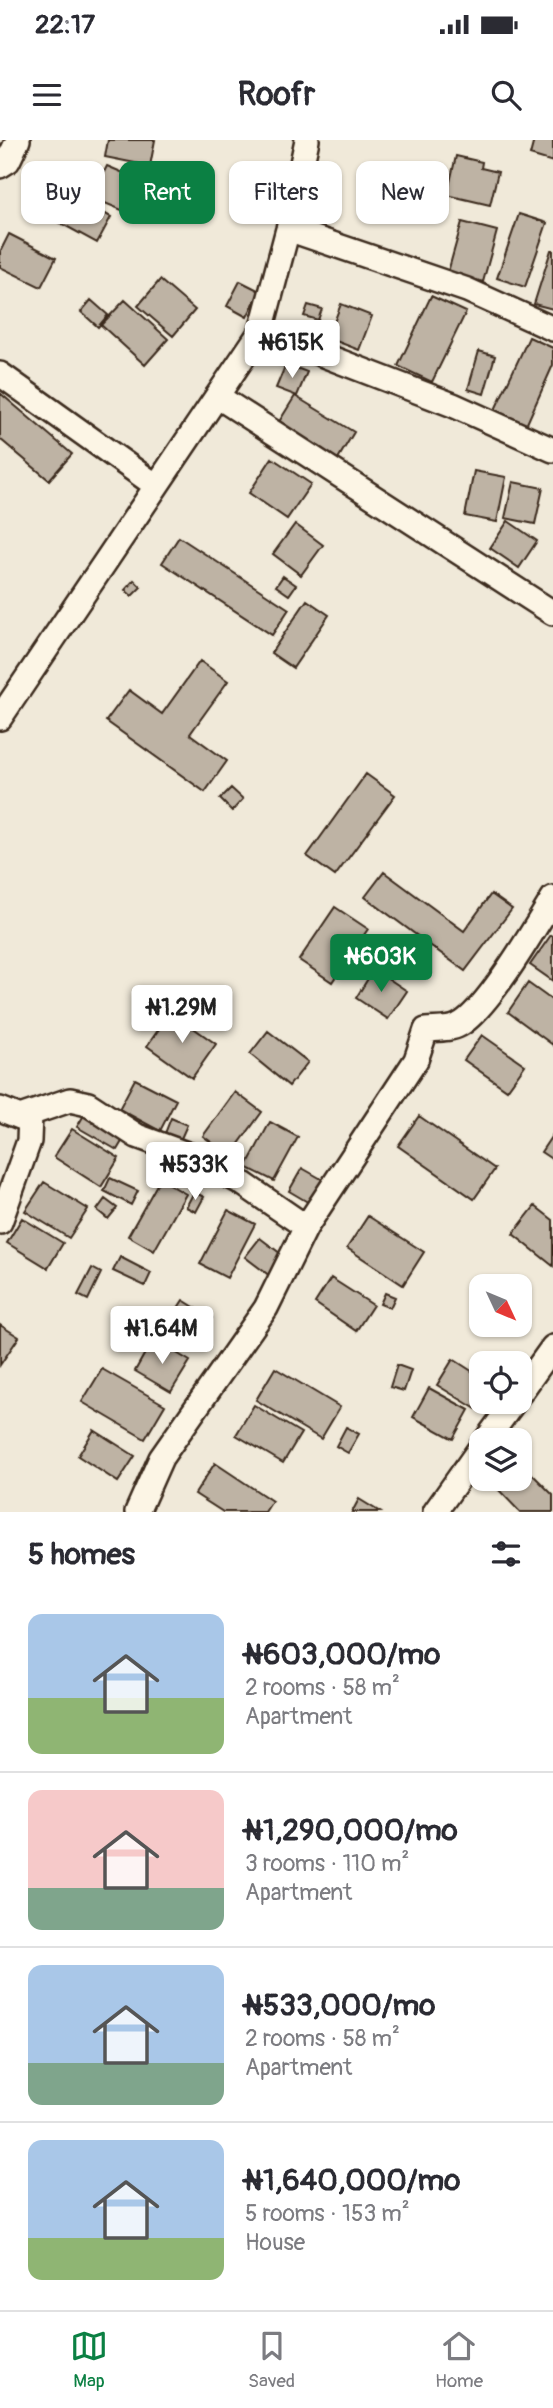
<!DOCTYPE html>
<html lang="en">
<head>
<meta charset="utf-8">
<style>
  :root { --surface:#fff; --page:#f7f7f7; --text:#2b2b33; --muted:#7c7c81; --line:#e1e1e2; --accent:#0b8043 }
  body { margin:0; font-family:Pangolin,sans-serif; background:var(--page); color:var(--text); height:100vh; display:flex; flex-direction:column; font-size:26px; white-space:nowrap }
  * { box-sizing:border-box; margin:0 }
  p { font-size:23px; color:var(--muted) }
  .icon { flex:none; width:38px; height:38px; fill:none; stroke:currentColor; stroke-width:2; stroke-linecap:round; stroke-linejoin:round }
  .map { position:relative; height:1372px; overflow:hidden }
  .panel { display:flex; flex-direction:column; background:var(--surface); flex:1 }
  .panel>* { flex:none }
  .top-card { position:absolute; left:21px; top:21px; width:511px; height:63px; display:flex; gap:14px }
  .needle { width:46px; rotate:134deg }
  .fabs { position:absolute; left:469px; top:1134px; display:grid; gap:14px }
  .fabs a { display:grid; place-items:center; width:63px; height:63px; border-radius:14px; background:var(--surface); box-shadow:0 2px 5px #0004; font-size:35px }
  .price { position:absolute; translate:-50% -60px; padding:0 16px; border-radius:7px; background:#fff; color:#222; font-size:23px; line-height:46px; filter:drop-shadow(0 2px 4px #0008) }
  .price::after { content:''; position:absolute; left:50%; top:42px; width:21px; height:16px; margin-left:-10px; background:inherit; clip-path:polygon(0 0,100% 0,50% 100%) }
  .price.selected { background:var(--accent); color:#fff }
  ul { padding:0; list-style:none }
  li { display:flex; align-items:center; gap:21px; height:175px; padding:0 28px }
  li+li { border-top:2px solid var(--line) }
  li span { display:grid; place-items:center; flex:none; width:196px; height:140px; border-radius:14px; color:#555 }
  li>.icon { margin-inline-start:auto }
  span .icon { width:84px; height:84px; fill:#fffc; stroke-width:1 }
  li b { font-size:30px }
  h2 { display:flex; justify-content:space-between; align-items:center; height:84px; padding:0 28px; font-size:30px }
  .tag { padding:0 24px; border-radius:14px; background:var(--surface); box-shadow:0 2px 5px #0004; font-size:24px; line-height:63px }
  .tag.selected { background:var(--accent); color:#fff }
  .status { display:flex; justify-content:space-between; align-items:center; height:49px; padding:0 35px; background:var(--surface); direction:ltr }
  .status svg { height:19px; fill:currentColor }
  header { display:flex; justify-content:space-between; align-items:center; height:91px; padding:0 28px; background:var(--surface); font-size:32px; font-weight:800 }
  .dock { display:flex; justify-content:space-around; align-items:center; height:98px; border-top:2px solid var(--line); background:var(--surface); font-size:19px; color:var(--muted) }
  .dock a { display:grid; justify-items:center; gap:4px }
  .dock .selected { color:var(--accent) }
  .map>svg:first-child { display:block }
  .building { fill:#beb3a4; stroke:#3b2a1e; stroke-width:2 }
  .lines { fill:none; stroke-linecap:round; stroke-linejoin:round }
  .street-casing { stroke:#3b2a1e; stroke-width:28 }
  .street { stroke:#fcf5e5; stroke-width:23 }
</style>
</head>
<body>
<div class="status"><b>22:17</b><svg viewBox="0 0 49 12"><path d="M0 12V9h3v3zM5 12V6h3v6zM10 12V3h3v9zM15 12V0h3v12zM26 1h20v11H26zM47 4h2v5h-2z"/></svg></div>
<header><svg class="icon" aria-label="menu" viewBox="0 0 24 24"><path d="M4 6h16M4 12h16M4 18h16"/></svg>Roofr<svg class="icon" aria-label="search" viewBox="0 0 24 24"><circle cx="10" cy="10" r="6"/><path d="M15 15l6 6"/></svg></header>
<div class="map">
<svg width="553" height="1372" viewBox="0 0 553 1372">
  <rect width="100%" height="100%" fill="#f0e9d9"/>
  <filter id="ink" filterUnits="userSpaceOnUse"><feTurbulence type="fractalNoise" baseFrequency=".0143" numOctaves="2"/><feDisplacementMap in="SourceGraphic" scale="14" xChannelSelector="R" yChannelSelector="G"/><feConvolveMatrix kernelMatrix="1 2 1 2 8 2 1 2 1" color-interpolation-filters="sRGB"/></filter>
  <g filter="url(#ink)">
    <!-- building -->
    <path class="building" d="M 108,0 L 155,0 L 150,26 L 105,17 Z
      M 534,0 L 553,0 L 553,22 L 530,15 Z
      M 456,16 L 482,22 L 481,28 L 498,32 L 490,65 L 447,55 Z
      M 107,26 L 150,44 L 136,76 L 88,56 L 97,34 L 102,36 Z
      M 69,54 L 111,77 L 97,103 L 55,80 Z
      M 519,74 L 547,83 L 525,147 L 497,138 Z
      M 462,82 L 497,91 L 483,142 L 448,132 Z
      M 9,94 L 56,118 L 41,147 L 0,127 L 0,112 Z
      M 551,110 L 553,110 L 553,169 L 534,164 Z
      M 160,140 L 195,170 L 173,196 L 138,166 Z
      M 240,141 L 260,151 L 247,177 L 227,166 Z
      M 431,156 L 466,172 L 432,242 L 398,226 Z
      M 91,160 L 108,175 L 98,187 L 81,172 Z
      M 125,160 L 168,199 L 145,225 L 101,185 Z
      M 341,164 L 372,176 L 359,210 L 328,198 Z
      M 308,165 L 322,169 L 318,180 L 304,176 Z
      M 529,197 L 553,208 L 553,225 L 525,288 L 493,274 Z
      M 479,211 L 495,216 L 484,254 L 468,249 Z
      M 286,224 L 307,232 L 297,256 L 276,248 Z
      M 0,253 L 72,314 L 49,340 L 0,299 Z
      M 295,256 L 354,292 L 336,322 L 277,285 Z
      M 272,318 L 311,344 L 287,379 L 249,353 Z
      M 474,331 L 506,337 L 497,382 L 465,376 Z
      M 513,342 L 543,348 L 535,384 L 505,378 Z
      M 508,381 L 537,401 L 519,428 L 490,408 Z
      M 295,384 L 323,405 L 301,435 L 273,414 Z
      M 179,397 L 289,469 L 272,495 L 162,423 Z
      M 283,436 L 296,445 L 289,455 L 276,446 Z
      M 134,440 L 141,447 L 132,456 L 125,450 Z
      M 307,460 L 329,475 L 293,528 L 271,513 Z
      M 200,521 L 228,541 L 190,594 L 227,621 L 205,652 L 106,581 L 129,550 L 162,574 Z
      M 366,634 L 395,655 L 335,736 L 307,716 Z
      M 231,648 L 243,659 L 232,671 L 220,659 Z
      M 384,732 L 464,791 L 491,754 L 512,769 L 465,831 L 365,757 Z
      M 335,767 L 368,789 L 332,842 L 299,820 Z
      M 551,795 L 553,796 L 553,841 L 530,825 Z
      M 374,829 L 407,851 L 388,879 L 356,858 Z
      M 528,843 L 553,861 L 553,905 L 508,872 Z
      M 171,872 L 216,904 L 192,938 L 147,906 Z
      M 268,891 L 308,922 L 289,946 L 250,914 Z
      M 482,895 L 525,925 L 507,950 L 464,920 Z
      M 135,939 L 176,960 L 160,991 L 119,969 Z
      M 235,952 L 262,972 L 230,1016 L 203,996 Z
      M 84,975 L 124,998 L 117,1010 L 77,987 Z
      M 419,976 L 495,1029 L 474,1059 L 398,1006 Z
      M 171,978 L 187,985 L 179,1003 L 164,996 Z
      M 270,982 L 298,997 L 274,1041 L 246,1027 Z
      M 72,989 L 119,1018 L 101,1047 L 54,1017 Z
      M 553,994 L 553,1020 L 541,1012 Z
      M 302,1028 L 325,1041 L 311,1064 L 289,1051 Z
      M 110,1038 L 138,1051 L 131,1065 L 104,1051 Z
      M 160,1039 L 186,1054 L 154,1111 L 128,1096 Z
      M 44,1042 L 88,1069 L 69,1098 L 25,1071 Z
      M 194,1052 L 204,1057 L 196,1072 L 186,1067 Z
      M 105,1059 L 117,1068 L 108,1079 L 97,1070 Z
      M 535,1066 L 553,1080 L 553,1126 L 513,1094 Z
      M 228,1070 L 255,1084 L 227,1138 L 200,1124 Z
      M 368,1076 L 424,1112 L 403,1145 L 347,1108 Z
      M 22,1078 L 63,1103 L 48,1128 L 7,1103 Z
      M 260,1098 L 285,1117 L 270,1136 L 245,1117 Z
      M 120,1117 L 151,1133 L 145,1146 L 113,1131 Z
      M 92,1128 L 101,1133 L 88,1160 L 78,1155 Z
      M 331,1138 L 373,1165 L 356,1191 L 315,1163 Z
      M 385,1153 L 395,1157 L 390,1168 L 380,1164 Z
      M 183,1160 L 212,1178 L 196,1204 L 167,1185 Z
      M 0,1185 L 19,1197 L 0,1225 Z
      M 153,1199 L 190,1221 L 171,1252 L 135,1231 Z
      M 453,1219 L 481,1237 L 481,1261 L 476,1269 L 437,1245 Z
      M 397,1225 L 411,1230 L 404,1251 L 390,1247 Z
      M 275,1228 L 340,1267 L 321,1299 L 256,1260 Z
      M 102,1229 L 165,1265 L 145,1299 L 82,1262 Z
      M 429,1248 L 469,1270 L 453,1299 L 413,1277 Z
      M 254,1265 L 301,1293 L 283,1323 L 236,1295 Z
      M 346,1287 L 359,1294 L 348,1313 L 336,1306 Z
      M 94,1290 L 135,1316 L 118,1342 L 78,1316 Z
      M 215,1323 L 272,1361 L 265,1372 L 223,1372 L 195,1354 Z
      M 521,1323 L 553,1355 L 553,1372 L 520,1372 L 496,1347 L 505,1339 L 520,1339 Z
      M 359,1359 L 380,1372 L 352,1372 Z"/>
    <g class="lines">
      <!-- street casing -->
      <g class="street-casing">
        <path id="street" d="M 0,26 L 8,21 L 18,0
          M 288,89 L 467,150 L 553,189
          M 261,191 L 453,265 L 553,310
          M 0,234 L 155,345
          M 217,256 L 553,473
          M 0,578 L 261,191 L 288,89 L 307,0
          M 0,969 L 20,977 L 70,960 L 88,964 L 137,996 L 192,1016 L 242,1043 L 306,1087
          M 0,1082 L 29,1001 L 30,975
          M 520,1253 L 553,1207
          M 486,1300 L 514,1262
          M 137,1372 L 161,1318 L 266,1168 L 306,1087 L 416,920 L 426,890 C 435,889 451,890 459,885 C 487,870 535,788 553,758
          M 435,1372 L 481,1307"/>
      </g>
      <!-- street -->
      <use href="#street" class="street"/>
    </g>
  </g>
</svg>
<div class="fabs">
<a><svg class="needle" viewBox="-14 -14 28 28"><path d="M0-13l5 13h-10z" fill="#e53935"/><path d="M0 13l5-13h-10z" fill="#7c7c81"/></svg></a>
<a><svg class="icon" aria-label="locate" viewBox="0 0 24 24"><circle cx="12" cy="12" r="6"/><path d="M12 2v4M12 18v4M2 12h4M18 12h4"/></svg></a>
<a><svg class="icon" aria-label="layers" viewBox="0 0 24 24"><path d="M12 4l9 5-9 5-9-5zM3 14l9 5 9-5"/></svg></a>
</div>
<b class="price" style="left:292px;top:240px">₦615K</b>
<b class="price selected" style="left:381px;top:854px">₦603K</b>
<b class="price" style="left:182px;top:905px">₦1.29M</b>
<b class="price" style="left:195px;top:1062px">₦533K</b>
<b class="price" style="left:162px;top:1226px">₦1.64M</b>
<div class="top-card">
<a class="tag">Buy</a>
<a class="tag selected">Rent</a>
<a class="tag">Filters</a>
<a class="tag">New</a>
</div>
</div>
<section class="panel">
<h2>5 homes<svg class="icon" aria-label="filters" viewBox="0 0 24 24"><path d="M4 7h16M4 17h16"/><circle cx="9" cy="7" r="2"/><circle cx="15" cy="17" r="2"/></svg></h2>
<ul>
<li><span style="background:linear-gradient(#a9c7e8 60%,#8fb573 0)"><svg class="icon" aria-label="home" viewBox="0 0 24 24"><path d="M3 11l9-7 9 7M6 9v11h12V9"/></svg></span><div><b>₦603,000/mo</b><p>2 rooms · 58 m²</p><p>Apartment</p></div></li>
<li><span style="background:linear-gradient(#f6c9c9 70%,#7fa58c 0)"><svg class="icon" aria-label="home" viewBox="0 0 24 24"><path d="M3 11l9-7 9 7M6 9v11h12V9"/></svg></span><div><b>₦1,290,000/mo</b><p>3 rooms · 110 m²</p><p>Apartment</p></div></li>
<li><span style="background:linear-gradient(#a9c7e8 70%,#7fa58c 0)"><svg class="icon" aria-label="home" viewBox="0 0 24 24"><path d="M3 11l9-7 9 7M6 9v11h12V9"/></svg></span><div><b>₦533,000/mo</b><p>2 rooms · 58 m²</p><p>Apartment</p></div></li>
<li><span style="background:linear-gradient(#a9c7e8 70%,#8fb573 0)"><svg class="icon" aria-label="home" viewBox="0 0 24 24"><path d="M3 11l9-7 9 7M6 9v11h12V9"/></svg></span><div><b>₦1,640,000/mo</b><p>5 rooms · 153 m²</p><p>House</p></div></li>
</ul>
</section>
<nav class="dock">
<a class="selected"><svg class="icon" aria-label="map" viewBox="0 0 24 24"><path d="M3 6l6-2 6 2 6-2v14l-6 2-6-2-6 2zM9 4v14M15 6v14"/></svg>Map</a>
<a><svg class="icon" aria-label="saved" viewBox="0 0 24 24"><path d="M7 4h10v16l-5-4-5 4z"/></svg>Saved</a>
<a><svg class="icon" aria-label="home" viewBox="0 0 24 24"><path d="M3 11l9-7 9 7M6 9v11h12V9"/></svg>Home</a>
</nav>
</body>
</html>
